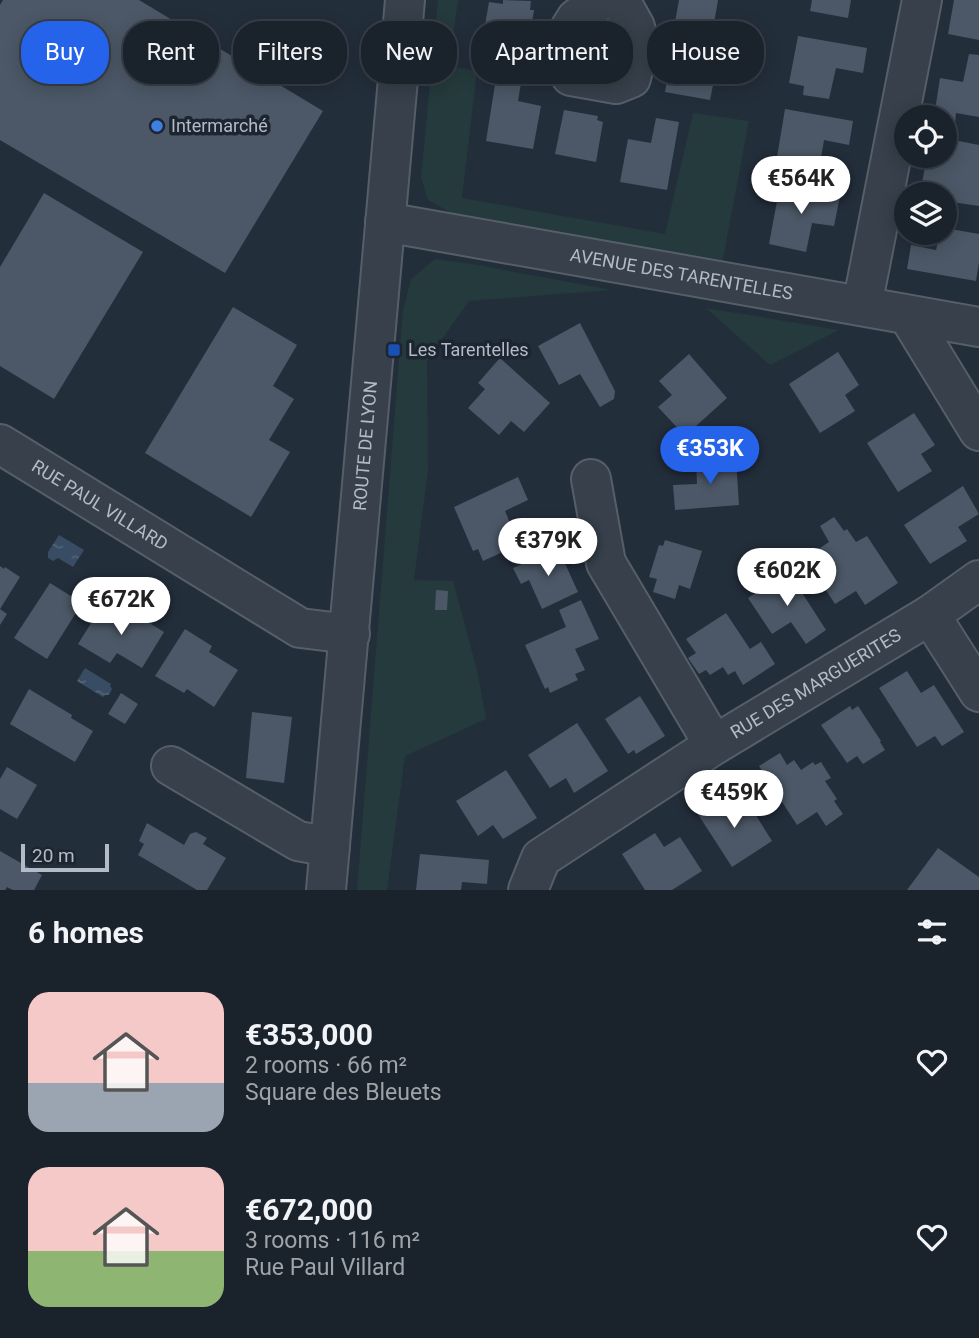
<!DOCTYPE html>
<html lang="en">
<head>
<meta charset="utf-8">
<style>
  :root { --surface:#1a222c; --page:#272f38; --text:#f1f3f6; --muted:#9fa4a9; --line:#383f48; --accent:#2563eb }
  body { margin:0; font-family:Roboto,sans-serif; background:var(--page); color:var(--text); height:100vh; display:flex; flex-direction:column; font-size:26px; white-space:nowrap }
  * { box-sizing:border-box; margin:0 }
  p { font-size:23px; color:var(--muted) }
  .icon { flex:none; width:38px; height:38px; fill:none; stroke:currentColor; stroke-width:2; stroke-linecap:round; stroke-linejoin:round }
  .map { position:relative; height:890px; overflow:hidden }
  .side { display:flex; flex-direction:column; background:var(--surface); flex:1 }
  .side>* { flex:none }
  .hud { position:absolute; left:21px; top:21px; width:938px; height:63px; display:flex; gap:14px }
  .fabs { position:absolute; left:894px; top:105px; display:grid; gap:14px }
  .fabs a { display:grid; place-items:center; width:63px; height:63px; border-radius:50%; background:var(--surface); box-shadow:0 4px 18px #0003,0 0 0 2px var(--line); font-size:35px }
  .scale { position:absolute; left:21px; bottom:18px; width:88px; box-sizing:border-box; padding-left:7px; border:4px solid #b2bbc7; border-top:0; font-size:19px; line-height:24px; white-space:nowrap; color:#b2bbc7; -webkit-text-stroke:5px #1c2530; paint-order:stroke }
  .price { position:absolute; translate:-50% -60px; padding:0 16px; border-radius:24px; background:#fff; color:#222; font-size:23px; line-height:46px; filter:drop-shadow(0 2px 4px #0008) }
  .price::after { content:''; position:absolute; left:50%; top:42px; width:21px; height:16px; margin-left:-10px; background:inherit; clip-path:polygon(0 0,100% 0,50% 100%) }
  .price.on { background:var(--accent); color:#fff }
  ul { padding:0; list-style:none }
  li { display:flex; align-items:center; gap:21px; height:175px; padding:0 28px }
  li span { display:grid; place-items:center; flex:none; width:196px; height:140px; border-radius:21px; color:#555 }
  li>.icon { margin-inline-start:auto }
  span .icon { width:84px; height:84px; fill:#fffc; stroke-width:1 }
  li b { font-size:30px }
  h2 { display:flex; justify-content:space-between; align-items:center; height:84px; padding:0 28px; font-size:30px }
  .tag { padding:0 24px; border-radius:28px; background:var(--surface); box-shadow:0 4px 18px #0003,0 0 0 2px var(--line); font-size:24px; line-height:63px }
  .tag.on { background:var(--accent); color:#fff }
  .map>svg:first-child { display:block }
  .green { fill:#253a3c }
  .water { fill:url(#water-ripples) }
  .building { fill:#4c5867 }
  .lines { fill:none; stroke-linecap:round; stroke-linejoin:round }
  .minor-casing { stroke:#555e69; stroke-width:42 }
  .minor { stroke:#37404b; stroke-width:38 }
  .shop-dot { fill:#3f7fe0; stroke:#1c2530; stroke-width:2.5 }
  .transit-dot { fill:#1a4fb4; stroke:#1c2530; stroke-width:2.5 }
  .labels { text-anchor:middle; stroke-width:7; stroke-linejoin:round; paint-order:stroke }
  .poi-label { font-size:18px; fill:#b2bbc7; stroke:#1c2530; text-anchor:start }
  .street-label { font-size:18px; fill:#b2bbc7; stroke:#1c2530 }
</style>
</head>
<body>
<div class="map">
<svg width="979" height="890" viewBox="0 0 979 890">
  <defs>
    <pattern id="water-ripples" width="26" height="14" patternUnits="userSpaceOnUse" patternTransform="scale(1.75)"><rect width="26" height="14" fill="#384c64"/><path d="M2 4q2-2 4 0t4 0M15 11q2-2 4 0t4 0" fill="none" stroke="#526479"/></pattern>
  </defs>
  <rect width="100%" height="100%" fill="#232e3b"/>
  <!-- green -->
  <path class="green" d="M 438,0 L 458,0 L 449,66 L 477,71 L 462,198 L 665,234 L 693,113 L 749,121 L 722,264 L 661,250 L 455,215 L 428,200 L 421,177 Z
    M 435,259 L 472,264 L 612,290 L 469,301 L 427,360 L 428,470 L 414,580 L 453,581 L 478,674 L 486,719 L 405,756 L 387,890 L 357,890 L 403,310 L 411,279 Z
    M 706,308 L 839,330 L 770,365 Z"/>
  <!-- water -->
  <path class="water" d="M 59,535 L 84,550 L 73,567 L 58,558 L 53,561 L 48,558 L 48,552 Z
    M 85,668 L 111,684 L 110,686 L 112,689 L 109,695 L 105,695 L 103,697 L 77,681 Z"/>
  <!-- building -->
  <path class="building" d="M 3,0 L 139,0 L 323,111 L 225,273 L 0,140 L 0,5 Z
    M 503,0 L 531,1 L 530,10 L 534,10 L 532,23 L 529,44 L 524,43 L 523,49 L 482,42 L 489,2 L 503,4 Z
    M 679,0 L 718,0 L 712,35 L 674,28 Z
    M 812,0 L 851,0 L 848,18 L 810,11 Z
    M 954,0 L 979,0 L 979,40 L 948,34 Z
    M 798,36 L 867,48 L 863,73 L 836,68 L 829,99 L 803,95 L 804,86 L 789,83 Z
    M 678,53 L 718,60 L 710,100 L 665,92 L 671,58 L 676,59 Z
    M 969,54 L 979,55 L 979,117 L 956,113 L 955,123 L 945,121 L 945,117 L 934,117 L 940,78 L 963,82 Z
    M 497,72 L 522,77 L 518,101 L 541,106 L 533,149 L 486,141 Z
    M 785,109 L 853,121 L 849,145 L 824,140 L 820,164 L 777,157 Z
    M 564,110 L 598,116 L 597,120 L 603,122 L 596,162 L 555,154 Z
    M 656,118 L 679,122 L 667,190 L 620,182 L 628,139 L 651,143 Z
    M 954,140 L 979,145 L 979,206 L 945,201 L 945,194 L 920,194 L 927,156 L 951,156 Z
    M 780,185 L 840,196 L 834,226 L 812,223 L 806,252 L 769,244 Z
    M 44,193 L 143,252 L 54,399 L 0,366 L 0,267 Z
    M 945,228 L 979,234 L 979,262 L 976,281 L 907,269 L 911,245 L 936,250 L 940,233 L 945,233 Z
    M 233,307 L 297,345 L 273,386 L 294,399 L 269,440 L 290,452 L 251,517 L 145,453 Z
    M 580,323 L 615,391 L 614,399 L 600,407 L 580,374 L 559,385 L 538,346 Z
    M 838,352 L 859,385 L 845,395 L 855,411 L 820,433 L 789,384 Z
    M 689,354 L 727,398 L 685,436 L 658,407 L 672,395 L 659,381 Z
    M 500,358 L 550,403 L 524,432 L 511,421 L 499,435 L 468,408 L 485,389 L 478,383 Z
    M 914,413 L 935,445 L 921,454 L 932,471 L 898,492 L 867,443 Z
    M 736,458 L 739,505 L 675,510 L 673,485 L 697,484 L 696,460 Z
    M 518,477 L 528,500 L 505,511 L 514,532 L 510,533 L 516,546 L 483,561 L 478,549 L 473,551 L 454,507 Z
    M 963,486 L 979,514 L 958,527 L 967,541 L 930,564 L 904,525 Z
    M 834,517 L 844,531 L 847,529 L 856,542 L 867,536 L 898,583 L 865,605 L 856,591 L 835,604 L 805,558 L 829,542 L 820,526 Z
    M 665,540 L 702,551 L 690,589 L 679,585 L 675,599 L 653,592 L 657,579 L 649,577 L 659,545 L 663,546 Z
    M 558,548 L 578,592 L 542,609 L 529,580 L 521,584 L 513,568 Z
    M 0,566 L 4,569 L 5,567 L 20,577 L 0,609 Z
    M 788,571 L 826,630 L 806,644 L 791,622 L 772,634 L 748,598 Z
    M 50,583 L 82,603 L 47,659 L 14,638 Z
    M 436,590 L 448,591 L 447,610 L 435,610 Z
    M 581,600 L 599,639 L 575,649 L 585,670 L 575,674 L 578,680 L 550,693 L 548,687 L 545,689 L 525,645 L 566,627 L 559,610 Z
    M 103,604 L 134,623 L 138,616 L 164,632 L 142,668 L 117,653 L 110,663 L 78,644 Z
    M 0,609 L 7,614 L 0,625 Z
    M 726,613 L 750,649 L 761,642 L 775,664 L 743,685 L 735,671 L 728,675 L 723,667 L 710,675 L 706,670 L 699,674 L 688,658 L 696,653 L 686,639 Z
    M 185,629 L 212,646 L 209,652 L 238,670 L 214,707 L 187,689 L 184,693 L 155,676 Z
    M 907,671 L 921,693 L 934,685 L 964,732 L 942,746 L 935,736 L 917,747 L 879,688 Z
    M 29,689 L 72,715 L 71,718 L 93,731 L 75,762 L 10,724 Z
    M 121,693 L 138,704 L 125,724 L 108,714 Z
    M 640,696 L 665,736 L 636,754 L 634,750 L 628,754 L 605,719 Z
    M 850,706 L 852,710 L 858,706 L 881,741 L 880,742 L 885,750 L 863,764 L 857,756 L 847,763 L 821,725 Z
    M 252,712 L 292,717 L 284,783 L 246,778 Z
    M 577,723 L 608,771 L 574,793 L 566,778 L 550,788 L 528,755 Z
    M 780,753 L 787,765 L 794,760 L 801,770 L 813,762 L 815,765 L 821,762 L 831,778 L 825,781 L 837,799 L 834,801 L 843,814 L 826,826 L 817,812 L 797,825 L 759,766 Z
    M 7,767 L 37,785 L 17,819 L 0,809 L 0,779 Z
    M 506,770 L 537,818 L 503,839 L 493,825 L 478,836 L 456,801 Z
    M 715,795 L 729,816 L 749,804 L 772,841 L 732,867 L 694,808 Z
    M 147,823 L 184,845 L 190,834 L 196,832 L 207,838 L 203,844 L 226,858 L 207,890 L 197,890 L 138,855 L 144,844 L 139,841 Z
    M 655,833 L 664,847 L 680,837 L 702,871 L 672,890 L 645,890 L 622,854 Z
    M 938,848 L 979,877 L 979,890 L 907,890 Z
    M 0,851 L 42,875 L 34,890 L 13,890 L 7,887 L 5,890 L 0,890 Z
    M 420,854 L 489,860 L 487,884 L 462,882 L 461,890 L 416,890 Z"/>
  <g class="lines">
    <!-- minor casing -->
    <g class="minor-casing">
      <g id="minor">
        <path d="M 600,0 L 576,19 L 568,32 L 562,63 L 571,76 L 616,84 L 631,78 L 639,45 L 635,27 L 620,0"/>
        <path id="s1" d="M 385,222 L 979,327"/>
        <path d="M 862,306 L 922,0"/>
        <path d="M 908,315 L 979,431"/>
        <path id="s2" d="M 0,444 L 300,628 L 350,634"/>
        <path d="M 591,479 L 606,563 L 714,745"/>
        <path d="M 930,615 L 979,692"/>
        <path d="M 171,766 L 298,841 L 330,847"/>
        <path id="s3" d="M 326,890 L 405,0"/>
        <path id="s4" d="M 528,890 L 541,858 L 714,745 L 930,615 L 979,580"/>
      </g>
    </g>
    <!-- minor -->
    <use href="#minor" class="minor"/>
  </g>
  <!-- markers -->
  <circle class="shop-dot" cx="157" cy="126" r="7"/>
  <rect class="transit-dot" x="387" y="343" width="14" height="14" rx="3.5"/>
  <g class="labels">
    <!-- poi labels -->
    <g class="poi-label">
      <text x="171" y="132">Intermarché</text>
      <text x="408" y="356">Les Tarentelles</text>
    </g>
    <!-- street labels -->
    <g class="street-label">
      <text dy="6" stroke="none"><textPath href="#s1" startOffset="301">AVENUE DES TARENTELLES</textPath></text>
      <text dy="6" stroke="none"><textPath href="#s3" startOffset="446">ROUTE DE LYON</textPath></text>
      <text dy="6" stroke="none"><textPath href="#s2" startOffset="117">RUE PAUL VILLARD</textPath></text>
      <text dy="6" stroke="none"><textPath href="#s4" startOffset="360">RUE DES MARGUERITES</textPath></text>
    </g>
  </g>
</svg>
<div class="fabs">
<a><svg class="icon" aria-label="locate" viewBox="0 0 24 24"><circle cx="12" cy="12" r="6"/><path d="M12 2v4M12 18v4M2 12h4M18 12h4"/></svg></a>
<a><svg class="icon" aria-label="layers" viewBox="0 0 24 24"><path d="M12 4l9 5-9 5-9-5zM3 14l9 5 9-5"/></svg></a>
</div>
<div class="scale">20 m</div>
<b class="price" style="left:801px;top:216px">€564K</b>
<b class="price on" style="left:710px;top:486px">€353K</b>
<b class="price" style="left:548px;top:578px">€379K</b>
<b class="price" style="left:787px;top:608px">€602K</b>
<b class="price" style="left:121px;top:637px">€672K</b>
<b class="price" style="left:734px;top:830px">€459K</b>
<div class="hud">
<a class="tag on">Buy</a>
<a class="tag">Rent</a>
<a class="tag">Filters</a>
<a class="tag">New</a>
<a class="tag">Apartment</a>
<a class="tag">House</a>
</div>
</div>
<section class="side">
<h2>6 homes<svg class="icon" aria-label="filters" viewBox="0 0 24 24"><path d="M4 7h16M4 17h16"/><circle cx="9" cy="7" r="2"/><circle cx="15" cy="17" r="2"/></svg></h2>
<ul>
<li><span style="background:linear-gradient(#f6c9c9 65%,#9aa5b1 0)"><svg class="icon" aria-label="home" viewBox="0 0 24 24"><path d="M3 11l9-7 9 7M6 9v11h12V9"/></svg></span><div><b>€353,000</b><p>2 rooms · 66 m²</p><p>Square des Bleuets</p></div><svg class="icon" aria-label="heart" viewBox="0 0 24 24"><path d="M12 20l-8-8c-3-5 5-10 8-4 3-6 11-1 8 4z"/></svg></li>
<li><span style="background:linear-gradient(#f6c9c9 60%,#8fb573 0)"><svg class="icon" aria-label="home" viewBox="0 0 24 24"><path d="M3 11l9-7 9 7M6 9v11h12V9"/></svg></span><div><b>€672,000</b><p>3 rooms · 116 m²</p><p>Rue Paul Villard</p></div><svg class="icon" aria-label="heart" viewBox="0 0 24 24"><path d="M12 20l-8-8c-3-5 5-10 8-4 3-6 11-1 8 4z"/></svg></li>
</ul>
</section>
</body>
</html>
